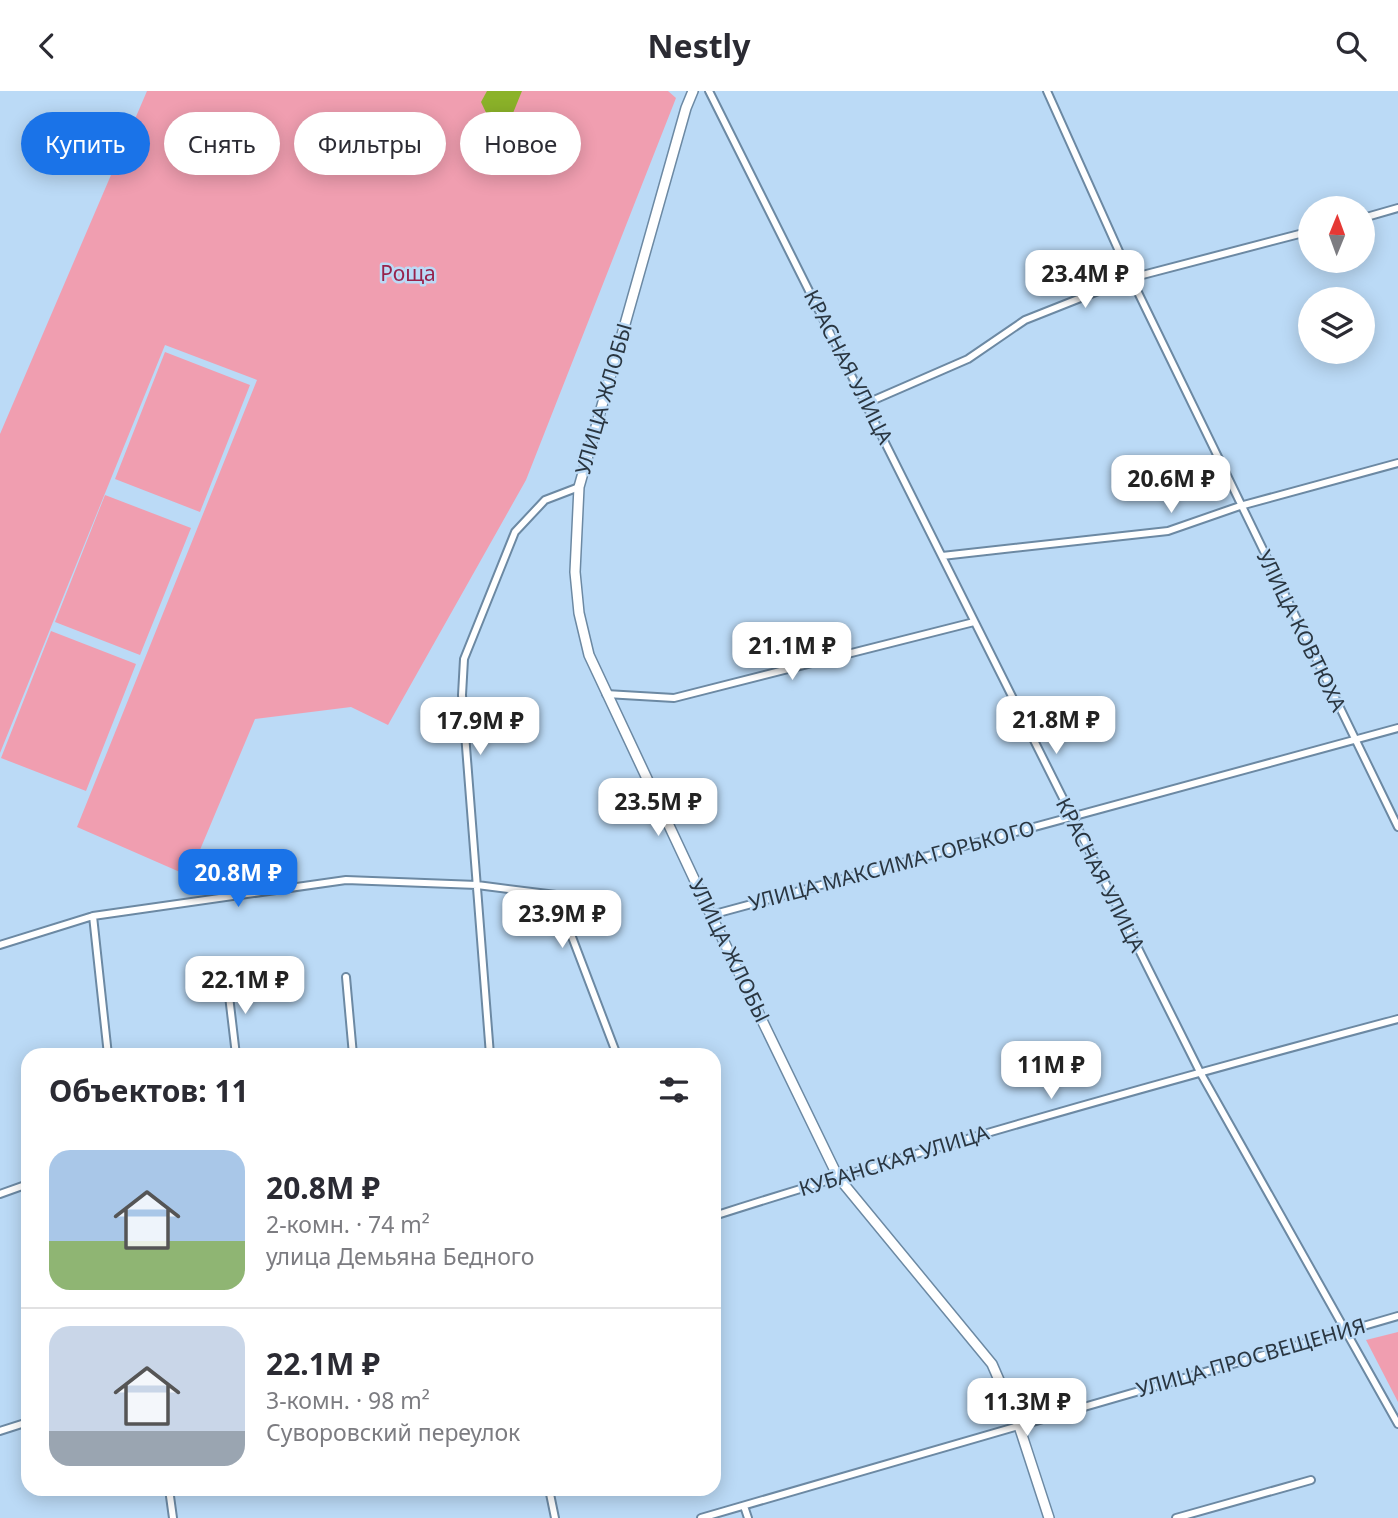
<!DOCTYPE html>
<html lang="ru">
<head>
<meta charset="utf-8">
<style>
  :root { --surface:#fff; --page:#f2f2f3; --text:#2b2b33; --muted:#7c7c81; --line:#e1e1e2; --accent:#1a73e8 }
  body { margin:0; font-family:"Noto Sans",sans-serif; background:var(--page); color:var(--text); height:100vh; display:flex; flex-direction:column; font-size:26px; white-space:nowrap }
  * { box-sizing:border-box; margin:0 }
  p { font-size:23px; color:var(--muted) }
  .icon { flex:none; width:38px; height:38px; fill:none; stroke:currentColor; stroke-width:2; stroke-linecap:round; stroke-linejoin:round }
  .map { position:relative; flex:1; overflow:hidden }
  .sheet { position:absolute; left:21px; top:957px; width:700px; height:448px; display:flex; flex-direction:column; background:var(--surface); border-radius:21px; box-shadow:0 4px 18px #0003 }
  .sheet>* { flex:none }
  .banner { position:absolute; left:21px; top:21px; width:700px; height:63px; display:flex; gap:14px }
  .needle { width:46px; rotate:1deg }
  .tools { position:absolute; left:1298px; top:105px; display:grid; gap:14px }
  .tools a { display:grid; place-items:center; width:77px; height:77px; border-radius:50%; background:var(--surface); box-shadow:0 4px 18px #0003; font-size:35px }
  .price { position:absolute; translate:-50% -60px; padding:0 16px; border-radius:14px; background:#fff; color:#222; font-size:23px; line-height:46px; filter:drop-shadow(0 2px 4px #0008) }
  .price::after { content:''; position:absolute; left:50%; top:42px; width:21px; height:16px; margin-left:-10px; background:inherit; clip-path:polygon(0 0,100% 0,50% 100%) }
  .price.current { background:var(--accent); color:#fff }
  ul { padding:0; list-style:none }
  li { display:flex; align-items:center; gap:21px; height:175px; padding:0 28px }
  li+li { border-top:2px solid var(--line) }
  li span { display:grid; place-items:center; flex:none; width:196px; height:140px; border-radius:21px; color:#555 }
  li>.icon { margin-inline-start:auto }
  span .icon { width:84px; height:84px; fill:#fffc; stroke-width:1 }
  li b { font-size:30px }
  h2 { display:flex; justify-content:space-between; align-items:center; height:84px; padding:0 28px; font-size:30px }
  .tag { padding:0 24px; border-radius:32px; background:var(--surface); box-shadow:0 4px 18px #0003; font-size:24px; line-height:63px }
  .tag.current { background:var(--accent); color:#fff }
  header { display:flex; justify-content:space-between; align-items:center; height:91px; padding:0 28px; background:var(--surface); font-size:32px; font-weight:700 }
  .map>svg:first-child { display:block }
  .green { fill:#f09eb0 }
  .water { fill:#8bb229 }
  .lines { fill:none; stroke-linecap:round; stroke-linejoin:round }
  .street-casing { stroke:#6c89a3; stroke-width:10 }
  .secondary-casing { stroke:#6c89a3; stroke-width:12 }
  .street { stroke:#fff; stroke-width:6 }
  .secondary { stroke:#fff; stroke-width:9 }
  .labels { text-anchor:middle; stroke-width:5; stroke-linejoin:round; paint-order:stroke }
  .park-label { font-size:21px; fill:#97224b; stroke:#bbdaf6 }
  .street-label { font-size:21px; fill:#2a3641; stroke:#bbdaf6 }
</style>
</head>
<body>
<header><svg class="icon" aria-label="back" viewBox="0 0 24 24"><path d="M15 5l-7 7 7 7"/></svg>Nestly<svg class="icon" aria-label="search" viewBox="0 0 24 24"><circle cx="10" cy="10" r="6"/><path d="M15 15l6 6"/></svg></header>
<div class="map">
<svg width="1398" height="1427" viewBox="0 0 1398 1427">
  <rect width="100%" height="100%" fill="#bbdaf6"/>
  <!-- green -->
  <path class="green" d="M 147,0 L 668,0 L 676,7 L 526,389 L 388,634 L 351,616 L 255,628 L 189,785 L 77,736 L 257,289 L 165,254 L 0,662 L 0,343 Z
    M 165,261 L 250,294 L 200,421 L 115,388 Z
    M 105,404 L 191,437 L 140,564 L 55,531 Z
    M 51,540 L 136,573 L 86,700 L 1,667 Z
    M 1398,1241 L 1398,1311 L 1366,1249 Z"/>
  <!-- water -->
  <path class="water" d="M 487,0 L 522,0 L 511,27 L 490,30 L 481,11 Z"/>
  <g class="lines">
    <!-- street casing -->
    <g class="street-casing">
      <path id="street" d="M 709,0 L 1200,981 L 1398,1333
        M 1047,0 L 1131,187 L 1398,736
        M 1363,127 L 1398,117
        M 867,312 L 968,268 L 1025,229 L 1131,187 L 1311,140
        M 942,465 L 1168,440 L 1240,415 L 1398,372
        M 606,603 L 674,607 L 974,531
        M 711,824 L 1398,637
        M 93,825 L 108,964
        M 0,854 L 93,825 L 346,789 L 477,794 L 556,804 L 617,964
        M 346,886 L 353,964
        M 227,888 L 236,964
        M 490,964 L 462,604 L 464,568 L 515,441 L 545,409 L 579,396
        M 0,1103 L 28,1093
        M 714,1125 C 940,1053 1169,989 1398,928
        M 0,1340 L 28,1331
        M 169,1398 L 173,1427
        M 549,1398 L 555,1427
        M 744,1415 L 748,1427
        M 701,1427 L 1398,1225
        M 1176,1427 L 1311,1389"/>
    </g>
    <!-- secondary casing -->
    <g class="secondary-casing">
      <path id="secondary" d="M 693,0 L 686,17 L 579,396 L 575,481 L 579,522 L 589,564 L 711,824 L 838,1086 L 992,1273 L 1019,1335 L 1049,1427"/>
    </g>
    <!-- street -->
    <use href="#street" class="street"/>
    <!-- secondary -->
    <use href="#secondary" class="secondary"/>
  </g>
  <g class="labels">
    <!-- park labels -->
    <g class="park-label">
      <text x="408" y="190">Роща</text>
    </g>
    <!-- street labels -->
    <g class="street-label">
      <text transform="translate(848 276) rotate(63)" y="7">КРАСНАЯ УЛИЦА</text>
      <text transform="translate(604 308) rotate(-74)" y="7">УЛИЦА ЖЛОБЫ</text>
      <text transform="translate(1301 540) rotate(64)" y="7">УЛИЦА КОВТЮХА</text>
      <text transform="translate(892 775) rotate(-15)" y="7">УЛИЦА МАКСИМА ГОРЬКОГО</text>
      <text transform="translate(1100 784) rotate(63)" y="7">КРАСНАЯ УЛИЦА</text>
      <text transform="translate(729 860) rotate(64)" y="7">УЛИЦА ЖЛОБЫ</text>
      <text transform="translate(894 1070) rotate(-17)" y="7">КУБАНСКАЯ УЛИЦА</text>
      <text transform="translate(1251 1267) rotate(-16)" y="7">УЛИЦА ПРОСВЕЩЕНИЯ</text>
    </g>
  </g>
</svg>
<div class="tools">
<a><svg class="needle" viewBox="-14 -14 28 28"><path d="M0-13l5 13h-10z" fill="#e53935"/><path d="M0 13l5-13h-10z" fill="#7c7c81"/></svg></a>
<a><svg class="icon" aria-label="layers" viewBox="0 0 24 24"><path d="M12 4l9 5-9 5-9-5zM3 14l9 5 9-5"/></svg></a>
</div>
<b class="price" style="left:1085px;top:219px">23.4M ₽</b>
<b class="price" style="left:1171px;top:424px">20.6M ₽</b>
<b class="price" style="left:792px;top:591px">21.1M ₽</b>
<b class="price" style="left:1056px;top:665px">21.8M ₽</b>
<b class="price" style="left:480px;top:666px">17.9M ₽</b>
<b class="price" style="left:658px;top:747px">23.5M ₽</b>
<b class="price current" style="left:238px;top:818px">20.8M ₽</b>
<b class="price" style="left:562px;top:859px">23.9M ₽</b>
<b class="price" style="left:245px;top:925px">22.1M ₽</b>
<b class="price" style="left:1051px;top:1010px">11M ₽</b>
<b class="price" style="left:1027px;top:1347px">11.3M ₽</b>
<div class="banner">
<a class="tag current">Купить</a>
<a class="tag">Снять</a>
<a class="tag">Фильтры</a>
<a class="tag">Новое</a>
</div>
<section class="sheet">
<h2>Объектов: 11<svg class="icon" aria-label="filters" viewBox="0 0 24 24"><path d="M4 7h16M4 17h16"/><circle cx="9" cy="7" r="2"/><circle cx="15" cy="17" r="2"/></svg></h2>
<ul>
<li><span style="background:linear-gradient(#a9c7e8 65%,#8fb573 0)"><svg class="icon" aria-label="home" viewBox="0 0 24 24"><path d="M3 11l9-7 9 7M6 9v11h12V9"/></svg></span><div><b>20.8M ₽</b><p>2-комн. · 74 m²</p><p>улица Демьяна Бедного</p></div></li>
<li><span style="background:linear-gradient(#c9d6e8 75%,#9aa5b1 0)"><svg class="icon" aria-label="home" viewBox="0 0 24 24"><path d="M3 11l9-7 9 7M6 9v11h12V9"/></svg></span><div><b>22.1M ₽</b><p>3-комн. · 98 m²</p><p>Суворовский переулок</p></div></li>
</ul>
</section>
</div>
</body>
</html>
